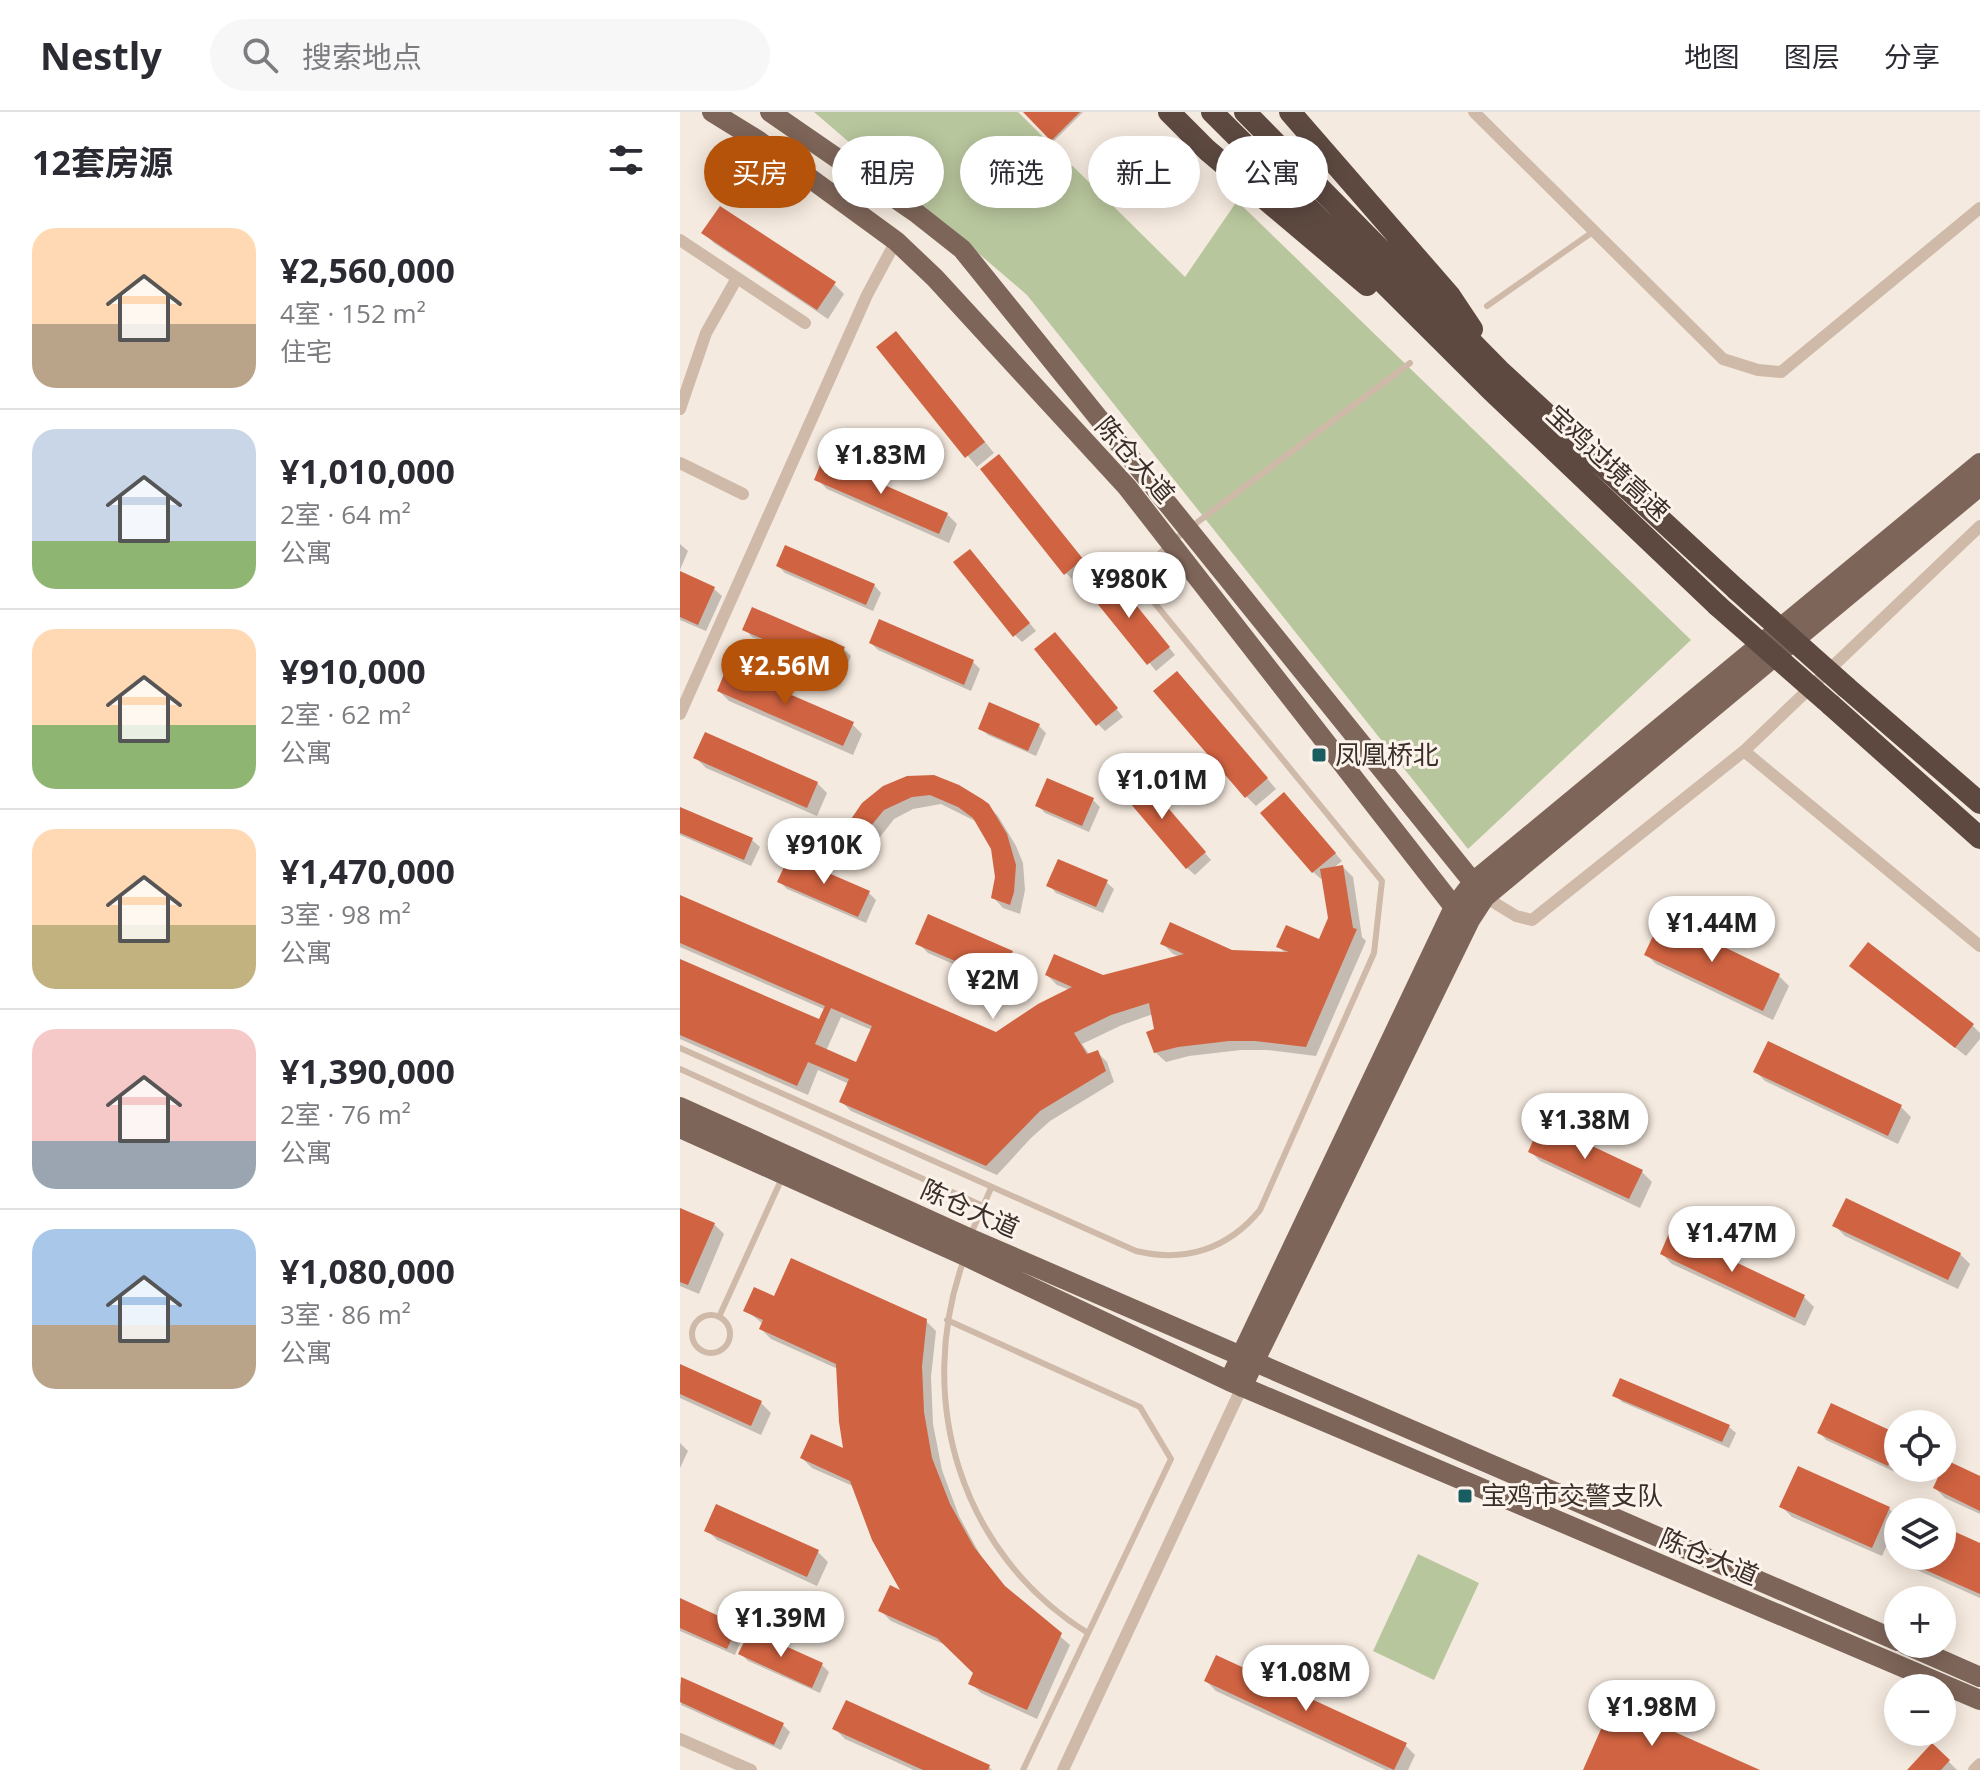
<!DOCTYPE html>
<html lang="zh">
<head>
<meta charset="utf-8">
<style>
  :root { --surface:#fff; --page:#f7f7f7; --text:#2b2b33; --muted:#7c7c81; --line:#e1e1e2; --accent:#b45309 }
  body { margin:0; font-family:"Open Sans","Noto Sans SC",sans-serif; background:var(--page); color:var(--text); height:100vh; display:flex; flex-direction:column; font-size:30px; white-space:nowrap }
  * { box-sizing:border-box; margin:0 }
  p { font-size:26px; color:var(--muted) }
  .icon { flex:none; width:44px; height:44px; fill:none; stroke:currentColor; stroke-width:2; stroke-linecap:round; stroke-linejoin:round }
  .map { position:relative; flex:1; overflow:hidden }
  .side { display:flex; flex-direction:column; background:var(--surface); width:680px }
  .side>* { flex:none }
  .hud { position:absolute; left:24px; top:24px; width:760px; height:72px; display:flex; gap:16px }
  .tools { position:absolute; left:1204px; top:1298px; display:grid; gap:16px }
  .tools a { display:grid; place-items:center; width:72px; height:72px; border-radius:50%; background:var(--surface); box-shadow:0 4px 20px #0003; font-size:40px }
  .price { position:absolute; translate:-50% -68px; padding:0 18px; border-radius:28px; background:#fff; color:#222; font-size:26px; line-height:52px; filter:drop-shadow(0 2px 4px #0008) }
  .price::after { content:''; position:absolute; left:50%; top:48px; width:24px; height:18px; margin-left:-12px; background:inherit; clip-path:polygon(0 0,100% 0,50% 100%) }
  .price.on { background:var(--accent); color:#fff }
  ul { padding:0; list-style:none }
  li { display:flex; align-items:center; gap:24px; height:200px; padding:0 32px }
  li+li { border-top:2px solid var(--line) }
  li span { display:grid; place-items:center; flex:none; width:224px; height:160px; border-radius:24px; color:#555 }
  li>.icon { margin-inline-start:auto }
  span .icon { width:96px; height:96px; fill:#fffc; stroke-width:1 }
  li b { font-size:34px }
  h2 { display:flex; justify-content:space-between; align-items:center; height:96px; padding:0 32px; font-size:34px }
  .tag { padding:0 28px; border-radius:36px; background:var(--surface); box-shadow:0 4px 20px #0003; font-size:28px; line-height:72px }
  .tag.on { background:var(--accent); color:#fff }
  header { display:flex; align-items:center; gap:48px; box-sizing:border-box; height:112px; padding:0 40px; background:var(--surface); border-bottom:2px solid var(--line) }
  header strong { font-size:38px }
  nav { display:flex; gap:44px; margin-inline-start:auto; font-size:28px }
  .search { width:560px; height:72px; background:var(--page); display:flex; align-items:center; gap:20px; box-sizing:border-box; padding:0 28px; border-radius:44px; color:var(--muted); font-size:30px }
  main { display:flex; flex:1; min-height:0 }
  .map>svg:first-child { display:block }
  .green { fill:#b8c69d }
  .shadow { fill:#0003; fill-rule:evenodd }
  .building { fill:#d06341; fill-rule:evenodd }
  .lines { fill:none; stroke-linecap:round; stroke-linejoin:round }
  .lane { stroke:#cfbaa9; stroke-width:6 }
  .street { stroke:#cfbaa9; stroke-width:12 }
  .primary { stroke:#7e6559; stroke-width:20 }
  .highway { stroke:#5d4940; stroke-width:22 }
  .highway-bridge { stroke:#5d4940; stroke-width:22 }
  .poi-dot { fill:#1a5d61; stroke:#fcf4ec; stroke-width:3 }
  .labels { text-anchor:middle; stroke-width:6; stroke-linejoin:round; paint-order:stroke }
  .street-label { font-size:26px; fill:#3b2f29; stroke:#fcf4ec }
  .poi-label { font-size:26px; fill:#3b2f29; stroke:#fcf4ec; text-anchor:start }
</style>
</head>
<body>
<header>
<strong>Nestly</strong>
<div class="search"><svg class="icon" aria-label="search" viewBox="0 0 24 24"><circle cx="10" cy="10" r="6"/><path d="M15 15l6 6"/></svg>搜索地点</div>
<nav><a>地图</a><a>图层</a><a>分享</a></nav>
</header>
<main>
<section class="side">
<h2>12套房源<svg class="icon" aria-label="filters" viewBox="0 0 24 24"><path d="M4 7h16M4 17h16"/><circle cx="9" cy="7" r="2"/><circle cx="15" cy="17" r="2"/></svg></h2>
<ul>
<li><span style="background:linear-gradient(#ffd9b3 60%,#b9a48a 0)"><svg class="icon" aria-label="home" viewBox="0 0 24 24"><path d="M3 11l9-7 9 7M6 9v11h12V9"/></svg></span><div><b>¥2,560,000</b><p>4室 · 152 m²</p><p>住宅</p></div></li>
<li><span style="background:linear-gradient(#c9d6e8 70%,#8fb573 0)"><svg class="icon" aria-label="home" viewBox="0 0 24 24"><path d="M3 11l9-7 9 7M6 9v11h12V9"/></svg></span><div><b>¥1,010,000</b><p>2室 · 64 m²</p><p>公寓</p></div></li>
<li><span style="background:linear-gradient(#ffd9b3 60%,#8fb573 0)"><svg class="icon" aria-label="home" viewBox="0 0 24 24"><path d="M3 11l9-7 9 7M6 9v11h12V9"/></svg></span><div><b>¥910,000</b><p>2室 · 62 m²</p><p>公寓</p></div></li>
<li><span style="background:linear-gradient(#ffd9b3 60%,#c2b280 0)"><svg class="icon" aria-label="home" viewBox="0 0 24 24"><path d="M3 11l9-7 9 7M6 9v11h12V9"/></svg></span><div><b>¥1,470,000</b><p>3室 · 98 m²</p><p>公寓</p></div></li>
<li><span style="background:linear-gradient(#f6c9c9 70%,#9aa5b1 0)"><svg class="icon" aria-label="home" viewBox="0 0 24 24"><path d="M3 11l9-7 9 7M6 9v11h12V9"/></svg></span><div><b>¥1,390,000</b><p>2室 · 76 m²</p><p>公寓</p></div></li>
<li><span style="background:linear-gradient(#a9c7e8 60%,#b9a48a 0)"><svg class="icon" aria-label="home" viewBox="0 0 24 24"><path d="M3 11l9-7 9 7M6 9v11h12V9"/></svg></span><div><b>¥1,080,000</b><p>3室 · 86 m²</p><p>公寓</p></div></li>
</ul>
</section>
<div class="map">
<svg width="1300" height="1658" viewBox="0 0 1300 1658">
  <rect width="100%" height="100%" fill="#f5eadf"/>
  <!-- green -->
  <path class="green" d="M 134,0 L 338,0 L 505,165 L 557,89 L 1011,528 L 788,737 L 347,183 Z
    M 738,1442 L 799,1471 L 754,1568 L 693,1539 Z"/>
  <!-- shadow -->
  <path class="shadow" d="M 346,0 L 403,0 L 374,29 Z
    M 24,121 L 154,172 L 164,182 L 148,207 L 34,131 Z
    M 226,232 L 314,341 L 297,355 L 199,235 Z
    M 328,355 L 412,458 L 396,471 L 386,461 Z
    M 137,367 L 267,402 L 277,412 L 269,431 L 147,377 Z
    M 0,432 L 8,439 L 0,458 Z
    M 297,446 L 356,519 L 342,530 L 335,523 Z
    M 98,454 L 194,473 L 201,481 L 193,499 L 105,461 Z
    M 0,462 L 34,477 L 42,484 L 26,519 L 0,508 Z
    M 438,472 L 495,543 L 476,559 L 411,480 Z
    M 200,510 L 293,550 L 300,557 L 291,579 L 198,538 L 191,531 Z
    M 65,517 L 164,537 L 171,544 L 163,564 L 72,525 Z
    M 382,529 L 443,605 L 425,619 L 418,612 Z
    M 506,571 L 596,677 L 576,694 L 566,684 Z
    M 39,579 L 172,612 L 182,622 L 173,643 L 49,589 Z
    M 359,614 L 366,621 L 356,644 L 308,623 L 300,616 Z
    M 16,646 L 137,671 L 147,681 L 137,704 L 26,656 Z
    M 228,666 L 307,693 L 318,704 L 336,734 L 343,751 L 345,778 L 340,802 L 323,796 L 313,785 L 317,766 L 315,744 L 297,710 L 261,692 L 233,697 L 214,707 L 197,729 L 179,722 L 169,713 Z
    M 465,671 L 531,748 L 515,763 L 507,756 Z
    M 413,688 L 420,695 L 409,720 L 365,701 L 358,694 Z
    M 611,690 L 662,749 L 652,757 L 663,755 L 673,765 L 682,825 L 686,829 L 636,944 L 587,938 L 561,938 L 509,944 L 486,950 L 475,940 L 477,918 L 473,902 L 442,913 L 402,932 L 410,943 L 417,940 L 427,950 L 434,970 L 370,1009 L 351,1026 L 317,1063 L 171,999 L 161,989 L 169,972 L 138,958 L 128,983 L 0,927 L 0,849 L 140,910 L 146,898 L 0,835 L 0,785 L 316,922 L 390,878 L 377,873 L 367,863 L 422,865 L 501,845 L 493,842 L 483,832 L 552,840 L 606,842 L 599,835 L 640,830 L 650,807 L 644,764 L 641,767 L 633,760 ZM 161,905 L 192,918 L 177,952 L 146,939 Z
    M 0,697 L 72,728 L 80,735 L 71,754 L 0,723 Z
    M 100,770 L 189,781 L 196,788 L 186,811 L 107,777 Z
    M 426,770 L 434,777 L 423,801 L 376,781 L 369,773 Z
    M 983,808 L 1099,864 L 1109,874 L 1093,908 L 976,852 L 966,842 Z
    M 238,831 L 331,841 L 341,851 L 330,877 L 248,841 Z
    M 1182,863 L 1293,914 L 1300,921 L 1300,927 L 1286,944 Z
    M 1088,932 L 1221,995 L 1231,1005 L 1218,1032 L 1085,969 L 1075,959 Z
    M 862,1013 L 962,1060 L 972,1070 L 960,1096 L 860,1049 L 850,1039 Z
    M 0,1098 L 34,1112 L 44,1122 L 19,1182 L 0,1174 Z
    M 1155,1114 L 1280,1142 L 1290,1152 L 1278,1177 L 1165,1124 Z
    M 991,1122 L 1124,1185 L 1134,1195 L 1125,1214 L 992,1152 L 982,1142 Z
    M 95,1187 L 246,1209 L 256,1219 L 251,1265 L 253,1312 L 262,1358 L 279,1404 L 303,1448 L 330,1481 L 390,1533 L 357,1607 L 301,1581 L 291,1571 L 296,1561 L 270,1535 L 211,1509 L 201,1499 L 224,1482 L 175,1375 L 132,1356 L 122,1346 L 165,1340 L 158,1257 L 91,1227 L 81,1217 L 83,1212 L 66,1198 Z
    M 0,1254 L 81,1291 L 91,1301 L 81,1323 L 0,1286 Z
    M 935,1283 L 1048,1314 L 1056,1321 L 1049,1336 L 942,1290 Z
    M 1139,1320 L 1218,1324 L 1218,1354 L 1215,1360 L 1146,1328 Z
    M 0,1331 L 8,1339 L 0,1356 Z
    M 1300,1367 L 1300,1402 L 1265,1386 L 1255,1376 Z
    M 1102,1395 L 1209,1396 L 1218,1408 L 1202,1444 L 1112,1405 Z
    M 1262,1416 L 1300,1433 L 1300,1486 L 1237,1458 L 1227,1448 L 1229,1444 L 1262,1444 Z
    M 27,1418 L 138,1440 L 148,1450 L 137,1474 L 37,1428 Z
    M 0,1488 L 57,1514 L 64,1521 L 55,1543 L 0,1519 Z
    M 61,1542 L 142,1553 L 149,1560 L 140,1581 L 68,1549 Z
    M 2,1568 L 103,1613 L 110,1620 L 101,1638 L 1,1593 L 0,1573 Z
    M 526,1569 L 725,1633 L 735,1643 L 728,1658 L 706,1658 L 536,1579 Z
    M 155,1617 L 309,1655 L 312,1658 L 234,1658 L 165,1627 Z
    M 1253,1634 L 1277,1658 L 1229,1658 Z"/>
  <!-- building -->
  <path class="building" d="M 343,0 L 400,0 L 371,29 Z
    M 40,94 L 156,170 L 137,198 L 21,121 Z
    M 216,219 L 305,330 L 285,346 L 196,235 Z
    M 319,342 L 403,447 L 384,463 L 300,357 Z
    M 143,346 L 268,401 L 259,422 L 134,368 Z
    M 105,433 L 195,472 L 186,493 L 96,454 Z
    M 290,437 L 350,511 L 333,525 L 273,450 Z
    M 0,459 L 35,475 L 18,513 L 0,505 Z
    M 431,462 L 490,535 L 467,553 L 408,480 Z
    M 72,495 L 165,535 L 155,558 L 62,518 Z
    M 199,507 L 294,548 L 284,573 L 189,531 Z
    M 375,520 L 438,596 L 416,614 L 354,537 Z
    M 47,555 L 174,610 L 163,634 L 37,579 Z
    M 497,559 L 588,666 L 565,686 L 473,579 Z
    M 309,590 L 360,612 L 348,639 L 298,617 Z
    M 25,620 L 138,670 L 127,696 L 13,646 Z
    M 458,661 L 526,740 L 506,757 L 439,678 Z
    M 254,663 L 279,673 L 302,687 L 309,692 L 327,722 L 336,753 L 334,780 L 330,793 L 311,786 L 315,765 L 311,737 L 293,706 L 278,695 L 250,683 L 232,685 L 204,698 L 186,720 L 167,713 L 182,691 L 203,674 L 227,664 Z
    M 367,666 L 414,686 L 402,714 L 355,694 Z
    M 604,680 L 656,741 L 632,761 L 580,701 Z
    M 0,695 L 73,726 L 64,748 L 0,721 Z
    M 109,744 L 190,779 L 178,805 L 97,770 Z
    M 378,747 L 428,768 L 416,795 L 366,774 Z
    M 663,753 L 673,816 L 677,817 L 626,935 L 575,929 L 549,929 L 498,935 L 474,941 L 466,920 L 474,917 L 469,891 L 431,903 L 394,921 L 407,942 L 418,938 L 426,959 L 360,999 L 306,1054 L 159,990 L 169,967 L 128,950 L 117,974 L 0,923 L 0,847 L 139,907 L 145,894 L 0,831 L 0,783 L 316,920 L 358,892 L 392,875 L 365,863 L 374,842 L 423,863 L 504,842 L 480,832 L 490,810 L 552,838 L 609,840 L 596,835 L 606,813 L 639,827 L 648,806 L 640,757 ZM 151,896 L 192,914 L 176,950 L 135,932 Z
    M 248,802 L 333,839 L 320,868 L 235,832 Z
    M 982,805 L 1100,862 L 1083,899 L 964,843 Z
    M 1188,830 L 1294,912 L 1275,936 L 1169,854 Z
    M 1088,929 L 1222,993 L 1208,1024 L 1073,960 Z
    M 861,1010 L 963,1058 L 949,1087 L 848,1040 Z
    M 1166,1086 L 1281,1141 L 1268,1168 L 1152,1114 Z
    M 0,1096 L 35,1111 L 8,1173 L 0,1170 Z
    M 990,1119 L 1125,1183 L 1115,1206 L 980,1142 Z
    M 111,1146 L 247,1207 L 242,1254 L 244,1300 L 252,1346 L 270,1392 L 294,1435 L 325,1474 L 382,1521 L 347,1598 L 288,1572 L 293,1561 L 257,1526 L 198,1499 L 210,1473 L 220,1478 L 192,1428 L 170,1369 L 120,1346 L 131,1322 L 163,1336 L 159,1310 L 156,1252 L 79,1217 L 83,1208 L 63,1199 L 74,1175 L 94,1184 Z
    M 0,1252 L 82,1289 L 71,1314 L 0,1282 Z
    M 940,1266 L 1050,1313 L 1042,1330 L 932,1284 Z
    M 1151,1291 L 1218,1322 L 1218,1332 L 1208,1354 L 1137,1321 Z
    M 1266,1348 L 1300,1364 L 1300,1399 L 1253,1376 Z
    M 1118,1354 L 1210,1395 L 1192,1436 L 1099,1395 Z
    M 36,1392 L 139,1438 L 127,1465 L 24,1419 Z
    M 1262,1414 L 1300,1431 L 1300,1482 L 1225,1449 L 1227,1444 L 1262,1444 Z
    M 0,1486 L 58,1513 L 47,1537 L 0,1516 Z
    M 70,1518 L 143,1551 L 132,1576 L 58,1542 Z
    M 536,1543 L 727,1631 L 714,1658 L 524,1569 Z
    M 1,1565 L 104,1611 L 94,1633 L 0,1590 Z
    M 166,1588 L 310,1653 L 308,1658 L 243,1658 L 152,1617 Z
    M 932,1592 L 1080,1658 L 903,1658 Z
    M 1252,1631 L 1270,1648 L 1261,1658 L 1227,1658 Z"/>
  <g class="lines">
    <!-- lane -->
    <path class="lane" d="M 807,194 L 914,119
      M 0,936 L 456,1139 C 505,1151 548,1137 580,1098 L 694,841 L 702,769 L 455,467 L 491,430 L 730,251
      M 0,957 L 303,1094
      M 290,1124 L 311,1076
      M 284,1147 C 234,1287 280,1442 408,1521
      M12 1222a19 19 0 1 1 38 0a19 19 0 1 1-38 0Z
      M 39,1205 L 102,1066
      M 267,1208 L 460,1295 L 491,1347 L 343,1658"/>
    <!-- street -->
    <path class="street" d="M 794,0 L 1043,247 L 1078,258 L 1101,260 L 1300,96
      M 0,128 L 125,211
      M 0,297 L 26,221 L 57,166
      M 0,351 L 63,382
      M 0,602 L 187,183 L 216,129
      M 1064,639 L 1300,834
      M 805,785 L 836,804 L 852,808 L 1064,639 L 1300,414
      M 0,1627 L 71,1658
      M 383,1658 L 562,1275
      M 1294,1658 L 1300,1652"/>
    <!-- primary -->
    <path class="primary" d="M 32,0 L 79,29 L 216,129 L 255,166 L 447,375 L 774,795 L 781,801
      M 90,0 L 235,100 L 282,137 L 805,785 L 790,808 L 562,1275
      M 1300,351 L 793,770 L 774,795 L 549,1269 L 1300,1588
      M 805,785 L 1300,374
      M 0,995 L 289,1126 L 1218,1529
      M 0,1016 L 285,1144 L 549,1269
      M 1225,1532 L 1300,1565"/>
    <!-- highway -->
    <path class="highway" d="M 489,0 L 527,38 L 687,173
      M 532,0 L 810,277 L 1038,494
      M 565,0 L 819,258 L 1057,478
      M 610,0 L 770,184 L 792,217
      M 1166,575 L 1300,691
      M 1151,593 L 1300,726"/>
    <!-- highway-bridge -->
    <path class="highway-bridge" d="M 1057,478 L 1166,575
      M 1038,494 L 1151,593"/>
  </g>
  <!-- markers -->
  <g class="poi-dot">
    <rect x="631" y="635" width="16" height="16" rx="4"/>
    <rect x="777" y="1376" width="16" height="16" rx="4"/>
  </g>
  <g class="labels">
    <!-- street labels -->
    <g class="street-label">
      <text transform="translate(455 348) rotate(49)" y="9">陈仓大道</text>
      <text transform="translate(928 351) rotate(43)" y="9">宝鸡过境高速</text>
      <text transform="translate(290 1097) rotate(24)" y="9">陈仓大道</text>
      <text transform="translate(1029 1445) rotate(23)" y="9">陈仓大道</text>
    </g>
    <!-- poi labels -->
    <g class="poi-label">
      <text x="655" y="652">凤凰桥北</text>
      <text x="801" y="1393">宝鸡市交警支队</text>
    </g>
  </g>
</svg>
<div class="tools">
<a><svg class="icon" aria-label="locate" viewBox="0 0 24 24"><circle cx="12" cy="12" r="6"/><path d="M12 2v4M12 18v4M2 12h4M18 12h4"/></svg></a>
<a><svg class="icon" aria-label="layers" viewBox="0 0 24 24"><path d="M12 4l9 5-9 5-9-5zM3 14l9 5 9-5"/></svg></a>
<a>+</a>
<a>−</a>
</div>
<b class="price" style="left:201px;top:384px">¥1.83M</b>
<b class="price" style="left:449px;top:508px">¥980K</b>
<b class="price on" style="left:105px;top:595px">¥2.56M</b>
<b class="price" style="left:482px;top:709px">¥1.01M</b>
<b class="price" style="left:144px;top:774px">¥910K</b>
<b class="price" style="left:1032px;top:852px">¥1.44M</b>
<b class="price" style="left:313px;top:909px">¥2M</b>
<b class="price" style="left:905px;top:1049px">¥1.38M</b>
<b class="price" style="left:1052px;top:1162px">¥1.47M</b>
<b class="price" style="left:101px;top:1547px">¥1.39M</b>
<b class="price" style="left:626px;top:1601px">¥1.08M</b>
<b class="price" style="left:972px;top:1636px">¥1.98M</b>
<div class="hud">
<a class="tag on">买房</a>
<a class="tag">租房</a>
<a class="tag">筛选</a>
<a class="tag">新上</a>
<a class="tag">公寓</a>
</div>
</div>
</main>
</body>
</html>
